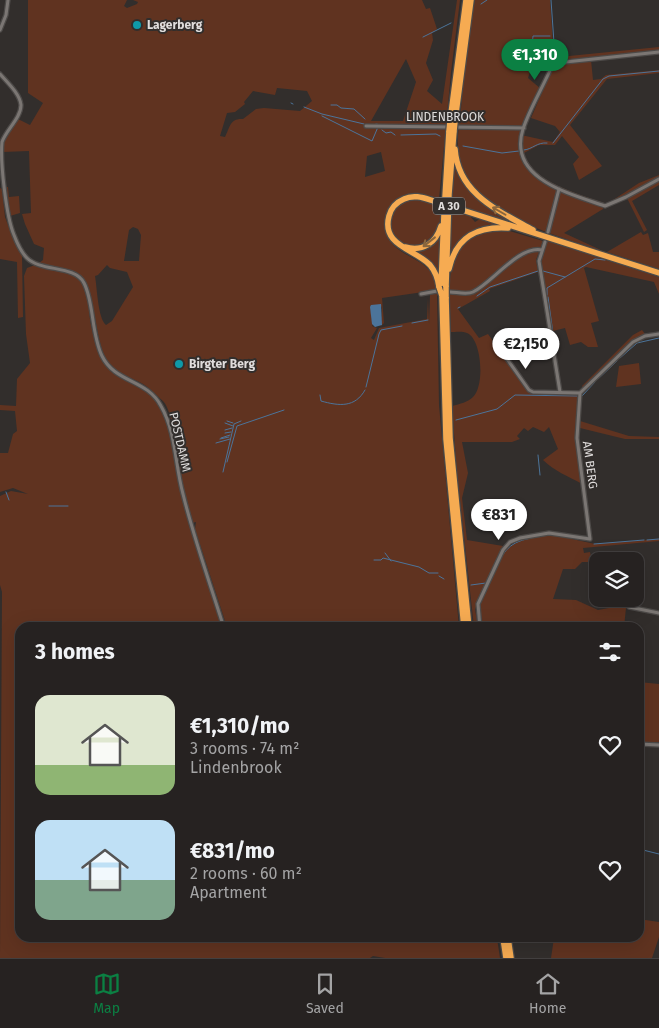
<!DOCTYPE html>
<html lang="en">
<head>
<meta charset="utf-8">
<style>
  :root { --surface:#262221; --page:#2e2a2a; --text:#f1f3f6; --muted:#a4a4a5; --line:#423f3f; --accent:#0b8043 }
  body { margin:0; font-family:"Fira Sans",sans-serif; background:var(--page); color:var(--text); height:100vh; display:flex; flex-direction:column; font-size:19px; white-space:nowrap }
  * { box-sizing:border-box; margin:0 }
  p { font-size:16px; color:var(--muted) }
  .icon { flex:none; width:28px; height:28px; fill:none; stroke:currentColor; stroke-width:2; stroke-linecap:round; stroke-linejoin:round }
  .map { position:relative; flex:1; overflow:hidden }
  .side { position:absolute; left:15px; top:622px; width:629px; height:320px; display:flex; flex-direction:column; background:var(--surface); border-radius:15px; box-shadow:0 5px 20px #0002,0 0 0 1px var(--line) }
  .side>* { flex:none }
  .controls { position:absolute; left:589px; top:552px; display:grid; gap:10px }
  .controls a { display:grid; place-items:center; width:55px; height:55px; border-radius:10px; background:var(--surface); box-shadow:0 5px 20px #0002,0 0 0 1px var(--line); font-size:25px }
  .price { position:absolute; translate:-50% -42px; padding:0 11px; border-radius:18px; background:#fff; color:#222; font-size:16px; line-height:32px; filter:drop-shadow(0 1px 2px #0008) }
  .price::after { content:''; position:absolute; left:50%; top:30px; width:15px; height:11px; margin-left:-8px; background:inherit; clip-path:polygon(0 0,100% 0,50% 100%) }
  .price.on { background:var(--accent); color:#fff }
  ul { padding:0; list-style:none }
  li { display:flex; align-items:center; gap:15px; height:125px; padding:0 20px }
  li span { display:grid; place-items:center; flex:none; width:140px; height:100px; border-radius:15px; color:#555 }
  li>.icon { margin-inline-start:auto }
  span .icon { width:60px; height:60px; fill:#fffc; stroke-width:1 }
  li b { font-size:21px }
  h2 { display:flex; justify-content:space-between; align-items:center; height:60px; padding:0 20px; font-size:21px }
  .dock { display:flex; justify-content:space-around; align-items:center; height:70px; border-top:1px solid var(--line); background:var(--surface); font-size:14px; color:var(--muted) }
  .dock a { display:grid; justify-items:center; gap:2px }
  .dock .on { color:var(--accent) }
  .map>svg:first-child { display:block }
  .green { fill:#603320; fill-rule:evenodd }
  .water { fill:#4c749a }
  .lines { fill:none; stroke-linecap:round; stroke-linejoin:round }
  .stream { stroke:#4c749a; stroke-width:1 }
  .minor-casing { stroke:#4d4a48; stroke-width:5.5 }
  .highway-casing { stroke:#4d4a48; stroke-width:8 }
  .minor { stroke:#7b7673; stroke-width:3 }
  .highway { stroke:#f6ab52; stroke-width:5.5 }
  .highway-bridge-casing { stroke:#4d4a48; stroke-width:8; stroke-linecap:butt }
  .highway-bridge { stroke:#f6ab52; stroke-width:5.5 }
  .oneway { stroke:#8a663d }
  .culture-dot { fill:#0f9aa8; stroke:#322e2c; stroke-width:2 }
  .labels { text-anchor:middle; stroke-width:4; stroke-linejoin:round; paint-order:stroke }
  .shield { fill:#322e2c; stroke:#aca8a7; stroke-width:1 }
  .shield-label { font-size:11px; font-weight:bold; fill:#e0dddc }
  .poi-label { font-size:12px; font-weight:bold; fill:#e0dddc; stroke:#322e2c; text-anchor:start }
  .street-label { font-size:12px; fill:#e0dddc; stroke:#322e2c }
</style>
</head>
<body>
<div class="map">
<svg width="659" height="958" viewBox="0 0 659 958">
  <rect width="100%" height="100%" fill="#322e2c"/>
  <!-- green -->
  <path class="green" d="M 28,0 L 127,0 L 124,6 L 127,8 L 137,4 L 138,2 L 133,0 L 422,0 L 426,9 L 430,8 L 437,29 L 432,33 L 433,40 L 426,63 L 433,80 L 427,91 L 442,104 L 457,0 L 460,0 L 451,72 L 439,199 C 432,197 425,194 417,193 C 396,192 381,212 386,232 C 394,261 434,254 437,290 L 382,298 L 384,323 L 381,326 L 382,306 L 372,326 L 377,328 L 371,338 L 374,340 L 379,328 L 427,319 L 428,298 L 429,324 L 430,295 L 431,293 L 437,292 L 439,405 L 459,627 L 227,627 L 195,529 L 196,522 L 192,523 C 189,512 186,501 183,490 C 180,473 174,411 163,401 C 157,396 150,388 143,384 C 129,376 114,374 106,359 C 95,339 94,284 79,274 C 67,267 51,268 39,263 L 43,260 L 44,248 L 34,244 L 25,224 L 22,214 L 31,213 L 29,151 L 2,152 L 4,142 L 18,119 L 30,125 L 43,103 L 28,93 ZM 406,59 L 416,82 L 403,121 L 371,121 ZM 277,88 L 307,91 L 312,101 L 300,111 L 264,108 L 256,109 L 243,119 C 230,118 230,127 225,137 L 220,136 L 227,113 L 235,112 L 245,104 L 244,102 L 253,91 L 275,95 ZM 381,152 L 385,171 L 365,177 L 367,156 ZM 133,227 L 138,229 L 141,235 L 139,261 L 124,261 L 129,230 ZM 107,265 L 110,268 L 127,272 L 133,287 L 112,321 L 106,325 C 98,319 97,287 95,276 L 98,275 Z
    M 475,0 L 550,0 L 554,61 L 553,62 L 546,53 L 535,56 L 528,78 L 541,89 L 521,130 L 521,135 L 553,142 L 560,132 L 555,126 L 531,118 L 552,69 L 557,63 L 591,60 L 593,80 L 601,79 L 606,75 L 659,70 L 659,73 L 607,79 L 570,125 L 602,166 L 579,180 L 573,164 L 579,157 L 562,136 L 555,145 L 539,145 L 524,153 C 531,182 579,194 604,203 L 603,209 L 564,233 L 603,251 C 560,237 499,221 470,183 C 465,176 460,167 459,159 C 456,143 459,125 461,109 C 464,73 468,36 475,0 Z
    M 659,47 L 659,51 L 559,60 L 559,57 Z
    M 455,157 L 467,186 L 529,229 L 452,204 Z
    M 659,175 L 659,185 L 632,201 L 647,230 L 644,232 L 626,196 L 607,204 L 639,183 Z
    M 5,187 L 8,187 L 9,197 L 19,196 L 20,213 L 10,216 L 11,213 L 8,213 Z
    M 0,188 L 2,189 L 5,217 L 13,238 L 22,255 L 23,317 L 18,318 L 17,262 L 0,259 Z
    M 409,199 L 425,200 L 440,206 C 440,216 441,228 435,236 C 412,270 364,218 409,199 Z
    M 451,210 L 469,215 L 475,222 L 480,219 L 509,226 L 475,231 L 449,260 Z
    M 487,230 L 506,230 L 543,241 L 536,260 L 538,272 L 489,289 L 490,291 L 458,309 L 479,338 L 488,334 L 530,392 L 576,394 L 578,398 L 575,438 L 582,484 C 568,476 554,471 543,460 L 558,449 L 549,427 L 544,432 L 533,427 L 528,431 L 524,428 L 517,436 L 520,439 L 512,442 L 462,442 L 468,473 L 462,498 L 467,540 L 503,546 L 475,609 L 478,627 L 474,627 L 457,473 L 452,406 C 460,404 468,402 473,397 C 485,386 482,339 467,333 C 463,331 455,332 451,332 C 451,303 442,257 469,239 C 474,235 481,233 487,230 Z
    M 641,232 L 643,235 L 648,233 L 653,252 L 659,252 L 659,269 L 607,252 Z
    M 440,234 L 439,275 L 414,250 L 418,250 Z
    M 547,241 L 659,277 L 659,294 L 654,282 L 586,267 L 584,268 L 599,321 L 591,323 L 598,347 L 588,347 L 581,342 L 570,345 L 565,328 L 553,331 L 541,262 Z
    M 35,265 C 47,269 63,270 75,276 C 90,284 88,311 91,325 C 94,339 98,353 105,364 C 118,385 147,382 161,408 C 174,433 174,466 181,493 C 191,538 208,583 223,627 L 20,628 L 20,938 L 497,938 L 500,958 L 385,958 L 373,956 L 370,958 L 0,958 L 2,592 L 0,585 L 0,496 L 11,491 L 28,494 L 13,488 L 0,492 L 0,453 L 8,453 L 13,434 L 17,431 L 15,411 L 0,410 L 0,405 L 16,406 L 17,379 L 30,363 L 26,334 L 24,276 L 27,268 Z
    M 642,330 L 645,334 L 632,341 L 583,388 L 582,386 L 633,335 Z
    M 639,363 L 641,384 L 616,387 L 619,366 Z
    M 580,421 L 629,436 L 659,437 L 659,439 L 625,439 L 580,428 Z
    M 549,534 L 595,544 L 659,539 L 659,541 L 583,548 L 584,553 L 590,552 L 592,562 L 582,562 L 575,569 L 563,569 L 553,599 L 576,600 L 598,610 L 620,606 L 626,608 L 624,627 L 481,627 L 480,605 L 505,551 C 517,539 532,538 549,534 Z
    M 639,682 L 659,684 L 659,742 L 639,742 Z
    M 639,919 L 659,922 L 659,937 L 652,958 L 551,958 L 554,938 L 639,938 Z"/>
  <!-- water -->
  <path class="water" d="M 381,304 L 382,325 L 375,327 L 372,324 L 370,307 L 371,305 Z"/>
  <g class="lines">
    <!-- stream -->
    <path class="stream" d="M 551,0 L 555,57
      M 481,4 L 487,0
      M 423,37 L 451,23
      M 532,46 L 533,36 L 550,36
      M 291,103 L 293,104
      M 331,105 L 337,105 L 341,108 L 354,109 L 365,119
      M 304,107 L 322,114 L 364,124
      M 322,116 L 372,141 L 378,127
      M 372,125 L 377,124
      M 382,130 L 386,133 L 391,132 L 395,135
      M 401,135 L 436,134 L 440,136
      M 553,143 L 603,79 L 609,76 L 659,71
      M 463,146 L 502,153 L 519,151
      M 524,150 C 533,149 537,142 547,143
      M 543,271 L 565,277
      M 547,295 L 547,288 L 595,259 L 605,260
      M 477,296 L 490,287 L 538,271
      M 548,297 L 555,348
      M 458,308 L 460,307
      M 412,323 L 428,320
      M 620,358 L 637,343 L 659,338
      M 598,379 L 617,361
      M 366,387 L 379,334 L 381,330 L 402,326
      M 320,395 L 321,401 C 339,406 355,408 365,390
      M 582,396 L 595,382
      M 456,420 L 497,409 L 515,395 L 578,396
      M 227,421 L 233,423
      M 225,423 L 233,426
      M 225,430 L 232,428
      M 225,433 L 231,432
      M 221,438 L 230,435
      M 220,439 L 229,437
      M 216,443 L 230,439
      M 538,455 L 540,475
      M 227,462 L 237,426 L 284,410
      M 223,472 L 234,424 L 241,421
      M 6,492 L 9,500
      M 49,506 L 68,506
      M 647,540 L 659,539
      M 594,544 L 644,540
      M 385,553 L 391,561
      M 374,560 L 381,560 L 383,558 L 419,567 L 429,573 L 438,573
      M 439,576 L 444,579
      M 492,576 C 503,554 505,543 531,538
      M 471,585 L 486,583
      M 639,849 L 659,854"/>
    <!-- minor casing -->
    <g class="minor-casing">
      <path id="minor" d="M 0,30 L 6,15 L 8,0
        M 659,52 L 556,63 L 552,66 C 543,87 530,108 523,129 C 507,179 571,194 605,206 L 626,197 L 659,179
        M 0,74 C 7,82 20,94 21,105 C 21,118 6,130 2,142 C 0,161 6,216 14,235 C 17,243 21,252 27,258 C 41,272 75,265 84,283 C 94,302 91,333 102,356 C 115,383 147,379 161,406 C 176,432 175,465 183,494 C 194,539 210,583 224,628
        M 366,126 L 524,128
        M 548,232 L 559,189
        M 545,242 L 539,261 L 560,392
        M 450,292 C 456,292 467,295 473,292 C 492,283 519,245 542,250
        M 421,294 L 437,291
        M 495,342 L 529,390 L 533,392 L 580,393
        M 629,607 L 659,613
        M 480,628 L 478,604 L 503,550 L 510,542 L 520,538 L 549,533 L 590,539 L 577,438 L 580,393 L 633,342 L 645,336 L 659,334
        M 639,744 L 659,745"/>
    </g>
    <!-- highway casing -->
    <g class="highway-casing">
      <path id="highway" d="M 450,121 L 466,0
        M 455,121 L 471,0
        M 455,149 C 458,194 499,211 533,230
        M 434,201 C 424,198 414,194 404,199 C 397,202 391,208 389,216 C 381,246 415,249 430,265 C 435,271 438,279 439,287
        M 459,209 L 659,273
        M 405,247 C 423,252 436,243 441,226
        M 449,269 C 456,237 477,226 508,228
        M 441,287 L 444,214 L 449,131
        M 446,287 L 449,194 L 454,131
        M 442,296 L 446,439 L 464,628
        M 446,297 L 450,438 L 469,628
        M 503,938 L 506,958
        M 508,938 L 511,958"/>
    </g>
    <!-- minor -->
    <use href="#minor" class="minor"/>
    <!-- highway -->
    <use href="#highway" class="highway"/>
    <!-- highway-bridge casing -->
    <g class="highway-bridge-casing">
      <path id="highway-bridge" d="M 449,131 L 450,121
        M 454,131 L 455,121
        M 434,201 L 459,209
        M 439,287 L 442,296
        M 446,297 L 446,287"/>
    </g>
    <!-- highway-bridge -->
    <use href="#highway-bridge" class="highway-bridge"/>
  </g>
  <!-- one-way arrows -->
  <defs><path id="oneway-shaft" d="M-6 0H5M1.5-3L5.5 0L1.5 3" fill="none" stroke-width="1.6" stroke-linecap="round" stroke-linejoin="round" transform="scale(1.25)"/></defs>
  <g class="oneway">
    <use href="#oneway-shaft" transform="translate(499 211) rotate(-150)"/>
    <use href="#oneway-shaft" transform="translate(429 242) rotate(142)"/>
  </g>
  <!-- markers -->
  <g class="culture-dot">
    <circle cx="137" cy="25" r="5"/>
    <circle cx="179" cy="364" r="5"/>
  </g>
  <g class="labels">
    <!-- shield labels -->
    <rect class="shield" x="433" y="197.5" width="32" height="17" rx="4"/>
    <g class="shield-label">
      <text x="449" y="210">A 30</text>
    </g>
    <!-- poi labels -->
    <g class="poi-label">
      <text x="147" y="29">Lagerberg</text>
      <text x="189" y="368">Birgter Berg</text>
    </g>
    <!-- street labels -->
    <g class="street-label">
      <text x="445" y="121">LINDENBROOK</text>
      <text transform="translate(180 442) rotate(77)" y="4">POSTDAMM</text>
      <text transform="translate(590 465) rotate(82)" y="4">AM BERG</text>
    </g>
  </g>
</svg>
<div class="controls">
<a><svg class="icon" aria-label="layers" viewBox="0 0 24 24"><path d="M12 4l9 5-9 5-9-5zM3 14l9 5 9-5"/></svg></a>
</div>
<b class="price on" style="left:535px;top:81px">€1,310</b>
<b class="price" style="left:526px;top:370px">€2,150</b>
<b class="price" style="left:499px;top:541px">€831</b>
<section class="side">
<h2>3 homes<svg class="icon" aria-label="filters" viewBox="0 0 24 24"><path d="M4 7h16M4 17h16"/><circle cx="9" cy="7" r="2"/><circle cx="15" cy="17" r="2"/></svg></h2>
<ul>
<li><span style="background:linear-gradient(#dfe7d0 70%,#8fb573 0)"><svg class="icon" aria-label="home" viewBox="0 0 24 24"><path d="M3 11l9-7 9 7M6 9v11h12V9"/></svg></span><div><b>€1,310/mo</b><p>3 rooms · 74 m²</p><p>Lindenbrook</p></div><svg class="icon" aria-label="heart" viewBox="0 0 24 24"><path d="M12 20l-8-8c-3-5 5-10 8-4 3-6 11-1 8 4z"/></svg></li>
<li><span style="background:linear-gradient(#bfe0f5 60%,#7fa58c 0)"><svg class="icon" aria-label="home" viewBox="0 0 24 24"><path d="M3 11l9-7 9 7M6 9v11h12V9"/></svg></span><div><b>€831/mo</b><p>2 rooms · 60 m²</p><p>Apartment</p></div><svg class="icon" aria-label="heart" viewBox="0 0 24 24"><path d="M12 20l-8-8c-3-5 5-10 8-4 3-6 11-1 8 4z"/></svg></li>
</ul>
</section>
</div>
<nav class="dock">
<a class="on"><svg class="icon" aria-label="map" viewBox="0 0 24 24"><path d="M3 6l6-2 6 2 6-2v14l-6 2-6-2-6 2zM9 4v14M15 6v14"/></svg>Map</a>
<a><svg class="icon" aria-label="saved" viewBox="0 0 24 24"><path d="M7 4h10v16l-5-4-5 4z"/></svg>Saved</a>
<a><svg class="icon" aria-label="home" viewBox="0 0 24 24"><path d="M3 11l9-7 9 7M6 9v11h12V9"/></svg>Home</a>
</nav>
</body>
</html>
